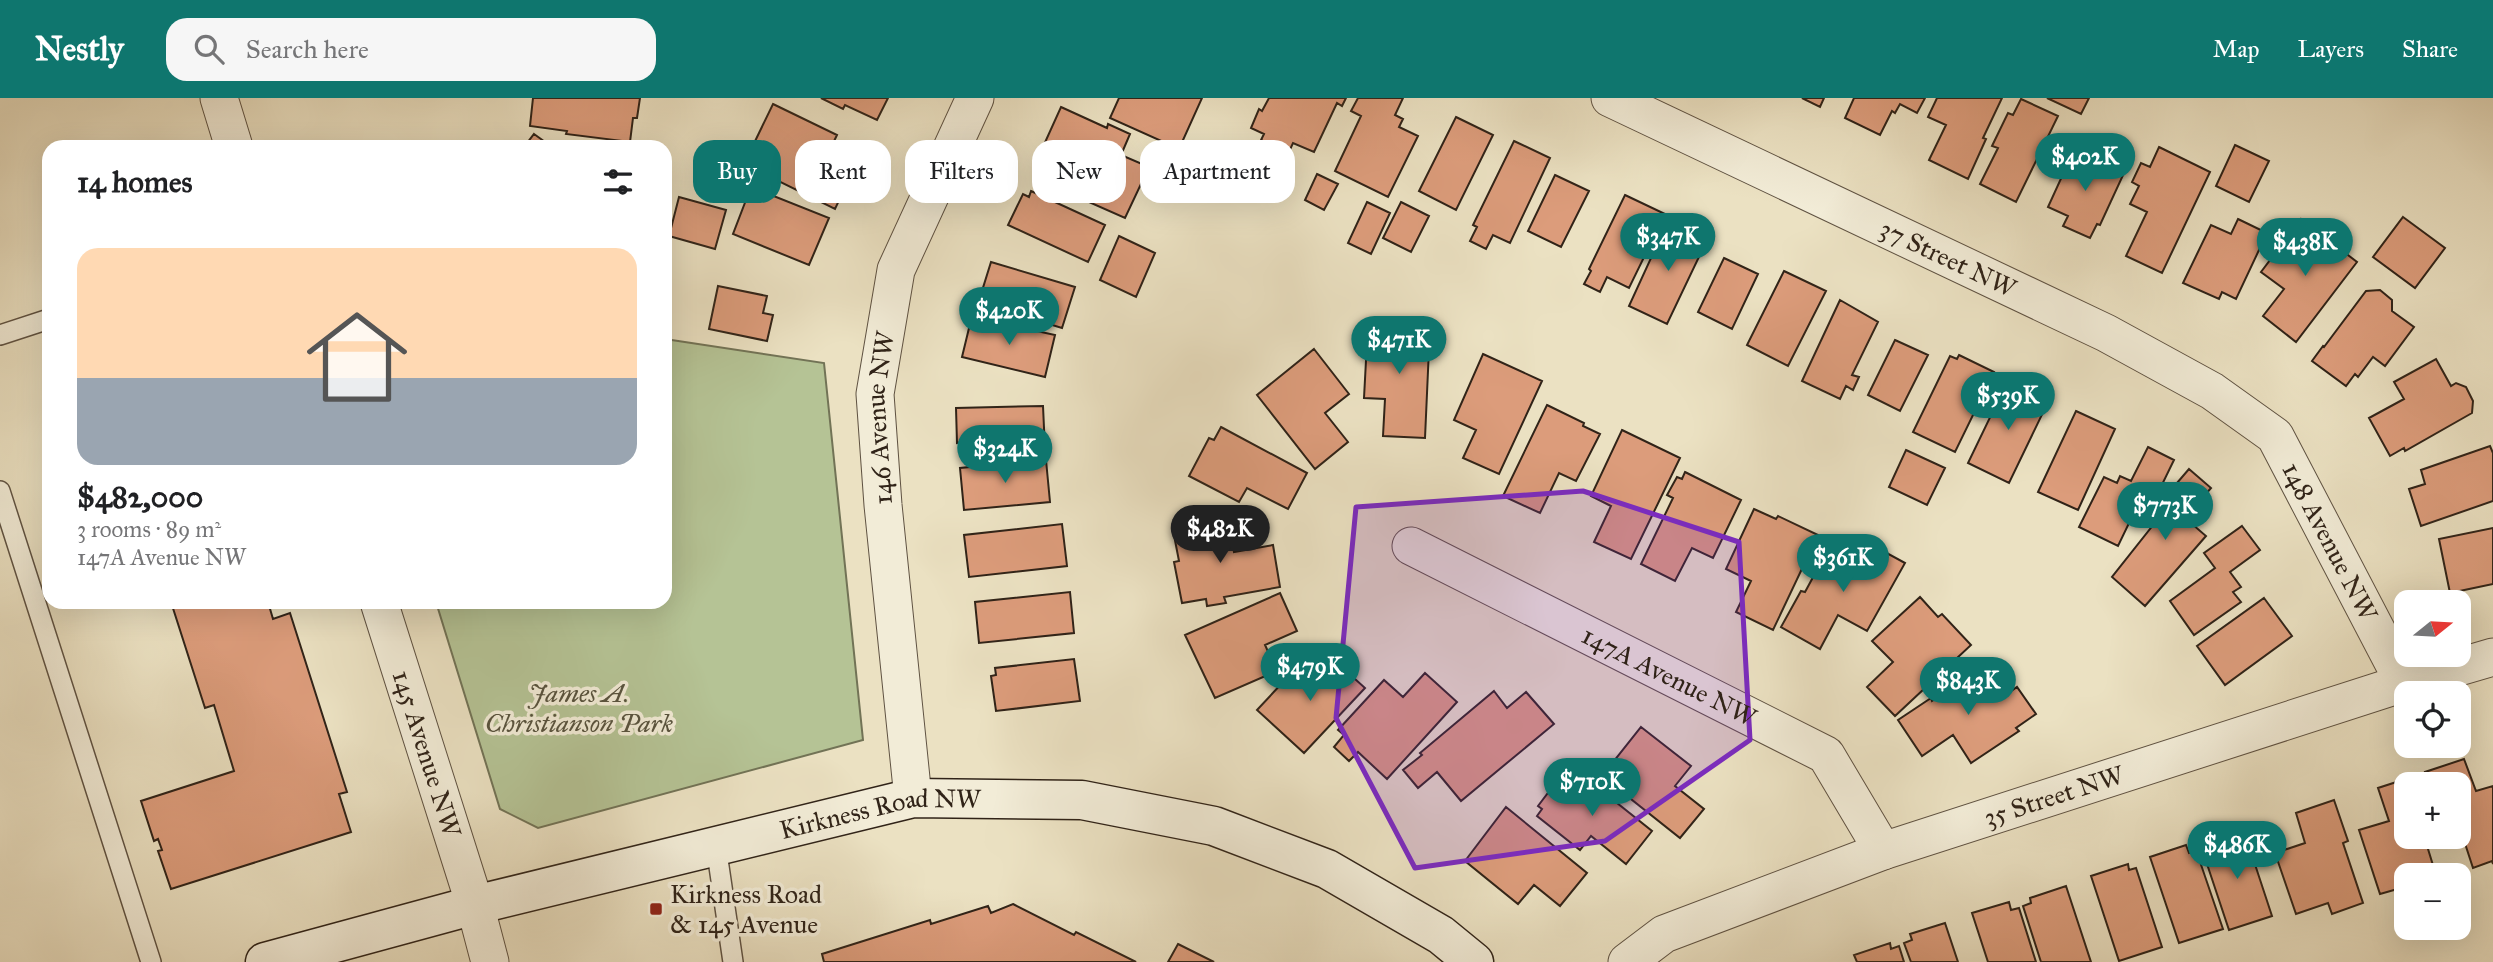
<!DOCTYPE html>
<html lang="en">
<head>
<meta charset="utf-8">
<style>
  :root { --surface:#fff; --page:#f6f6f6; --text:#202124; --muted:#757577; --accent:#0f766e }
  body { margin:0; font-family:"IM FELL Great Primer",serif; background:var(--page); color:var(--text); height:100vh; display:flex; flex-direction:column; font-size:26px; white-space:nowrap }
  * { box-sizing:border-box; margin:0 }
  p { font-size:23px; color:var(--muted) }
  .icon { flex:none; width:38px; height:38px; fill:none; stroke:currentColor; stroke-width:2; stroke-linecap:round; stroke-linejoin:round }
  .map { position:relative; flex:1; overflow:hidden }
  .sheet { position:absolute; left:42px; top:42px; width:630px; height:469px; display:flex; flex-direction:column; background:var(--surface); border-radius:21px; box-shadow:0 7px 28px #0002 }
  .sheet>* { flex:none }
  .guide { position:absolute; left:693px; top:42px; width:665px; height:63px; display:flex; gap:14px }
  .needle { width:46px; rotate:72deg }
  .buttons { position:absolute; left:2394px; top:492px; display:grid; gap:14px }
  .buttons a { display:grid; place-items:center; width:77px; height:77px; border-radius:14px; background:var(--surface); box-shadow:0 7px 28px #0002; font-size:35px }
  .price { position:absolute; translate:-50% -60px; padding:0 16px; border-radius:24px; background:var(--accent); color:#fff; font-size:23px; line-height:46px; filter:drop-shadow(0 2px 4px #0008) }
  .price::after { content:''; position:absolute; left:50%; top:42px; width:21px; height:16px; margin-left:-10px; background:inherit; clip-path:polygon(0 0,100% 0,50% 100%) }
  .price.active { background:#222; color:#fff }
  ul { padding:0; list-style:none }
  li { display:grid; align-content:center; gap:14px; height:371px; padding:0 35px }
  li span { display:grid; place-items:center; height:217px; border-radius:21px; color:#555 }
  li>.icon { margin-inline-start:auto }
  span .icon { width:126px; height:126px; fill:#fffc; stroke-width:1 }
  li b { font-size:30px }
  h2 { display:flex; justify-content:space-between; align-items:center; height:84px; padding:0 35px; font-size:30px }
  .tag { padding:0 24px; border-radius:21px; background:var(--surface); box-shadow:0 7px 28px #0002; font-size:24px; line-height:63px }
  .tag.active { background:var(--accent); color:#fff }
  header { display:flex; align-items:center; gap:42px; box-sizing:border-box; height:98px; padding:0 35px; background:var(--accent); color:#fff }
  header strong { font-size:33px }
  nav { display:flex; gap:38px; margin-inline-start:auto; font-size:24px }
  .search { width:490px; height:63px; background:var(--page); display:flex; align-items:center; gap:18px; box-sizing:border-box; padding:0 24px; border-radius:21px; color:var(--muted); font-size:26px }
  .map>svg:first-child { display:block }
  .green { fill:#b5c395; stroke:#727356; stroke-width:2 }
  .building { fill:#dc9c7b; stroke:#302318; stroke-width:2 }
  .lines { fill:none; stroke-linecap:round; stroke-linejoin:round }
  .lane-casing { stroke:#5f5242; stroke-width:22 }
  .street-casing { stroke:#5f5242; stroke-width:39 }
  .secondary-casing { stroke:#302318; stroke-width:41 }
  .lane { stroke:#f2ecd7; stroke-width:19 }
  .street { stroke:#f2ecd7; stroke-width:37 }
  .secondary { stroke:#f2ecd7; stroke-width:38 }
  .marked { fill:#7b2cbf; fill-opacity:0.2; stroke:#7b2cbf; stroke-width:5; stroke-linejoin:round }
  .poi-dot { fill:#8f2418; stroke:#f2ecd7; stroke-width:2.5 }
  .labels { text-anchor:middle; stroke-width:7; stroke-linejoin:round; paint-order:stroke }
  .street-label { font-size:26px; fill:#302318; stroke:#f2ecd7 }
  .park-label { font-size:26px; font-style:italic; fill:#58533e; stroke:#f2ecd7 }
  .poi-label { font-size:26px; fill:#302318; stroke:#f2ecd7; text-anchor:start }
</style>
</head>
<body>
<header>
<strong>Nestly</strong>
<div class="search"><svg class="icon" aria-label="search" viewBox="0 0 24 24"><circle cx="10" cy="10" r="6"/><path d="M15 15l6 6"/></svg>Search here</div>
<nav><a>Map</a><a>Layers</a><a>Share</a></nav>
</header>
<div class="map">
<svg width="2493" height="864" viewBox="0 0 2493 864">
  <rect width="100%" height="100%" fill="#ebe1c2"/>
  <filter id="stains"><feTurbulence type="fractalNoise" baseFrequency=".00286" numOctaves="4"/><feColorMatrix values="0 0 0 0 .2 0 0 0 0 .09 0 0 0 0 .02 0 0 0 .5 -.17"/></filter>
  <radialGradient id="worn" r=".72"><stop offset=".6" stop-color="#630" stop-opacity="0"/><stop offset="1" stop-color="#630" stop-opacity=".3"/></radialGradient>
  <!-- green -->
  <path class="green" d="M 665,241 L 824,265 L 863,642 L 538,730 L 500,711 L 436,504 L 665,504 Z"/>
  <!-- building -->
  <path class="building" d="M 533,0 L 640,0 L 637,20 L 633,20 L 630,44 L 566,36 L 567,33 L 530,28 Z
    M 821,0 L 888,0 L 877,22 L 845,7 L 843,11 Z
    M 1119,0 L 1202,0 L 1179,51 L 1110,20 Z
    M 1269,0 L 1346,0 L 1342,8 L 1337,5 L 1314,54 L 1293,45 L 1288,56 L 1261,42 L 1264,36 L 1251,30 L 1259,11 L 1262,13 Z
    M 1358,0 L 1403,0 L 1395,17 L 1403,21 L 1399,29 L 1418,38 L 1388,99 L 1335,73 L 1361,18 L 1351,13 Z
    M 1802,0 L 1824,0 L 1820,9 Z
    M 1854,0 L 1925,0 L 1917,15 L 1900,6 L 1895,15 L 1892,13 L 1880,37 L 1845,20 Z
    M 1937,0 L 2002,0 L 1983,40 L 1986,41 L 1968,81 L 1929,62 L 1946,27 L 1928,19 Z
    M 2047,0 L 2089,0 L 2081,16 Z
    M 2021,1 L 2058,18 L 2016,104 L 1980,86 L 1998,50 L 1992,48 L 2008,15 L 2013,17 Z
    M 773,6 L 837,37 L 826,60 L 853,73 L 835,111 L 744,66 Z
    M 1061,9 L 1107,30 L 1108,26 L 1130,36 L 1121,57 L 1149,69 L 1125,120 L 1073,97 L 1085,71 L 1042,51 Z
    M 1456,19 L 1493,37 L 1456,112 L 1419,93 Z
    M 534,36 L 552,49 L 524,49 Z
    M 1514,43 L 1550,60 L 1510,145 L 1493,137 L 1486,151 L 1470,143 L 1477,129 L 1473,127 Z
    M 2235,47 L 2269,63 L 2249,104 L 2216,88 Z
    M 2159,49 L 2210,74 L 2162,175 L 2126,158 L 2147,114 L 2130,106 L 2139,88 L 2132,84 L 2141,65 L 2150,69 Z
    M 2074,52 L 2124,75 L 2100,127 L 2097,126 L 2090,140 L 2063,128 L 2068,118 L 2048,109 Z
    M 1317,76 L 1338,86 L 1324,112 L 1305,102 Z
    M 1555,77 L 1589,93 L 1561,149 L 1528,133 Z
    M 751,89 L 829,120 L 809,167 L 733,136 Z
    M 1031,93 L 1105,127 L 1088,164 L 1008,127 L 1023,96 L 1029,99 Z
    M 1625,97 L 1665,116 L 1629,190 L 1607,179 L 1600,194 L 1584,186 L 1591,173 L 1589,171 Z
    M 679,99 L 726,112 L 715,151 L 669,138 Z
    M 1367,104 L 1390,115 L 1371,156 L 1348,145 Z
    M 1401,104 L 1429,118 L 1411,154 L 1383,140 Z
    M 2403,119 L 2445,150 L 2415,190 L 2373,159 Z
    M 2238,121 L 2267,135 L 2236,201 L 2222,194 L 2219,201 L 2183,185 L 2211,127 L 2231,136 Z
    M 2301,121 L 2357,164 L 2296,244 L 2263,218 L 2284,191 L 2261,174 Z
    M 1668,123 L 1707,142 L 1667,226 L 1629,208 Z
    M 1119,138 L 1155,155 L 1136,199 L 1100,182 Z
    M 1724,160 L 1758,176 L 1732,231 L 1698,214 Z
    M 991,164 L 1075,189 L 1062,230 L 983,206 L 987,195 L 982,193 Z
    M 1784,173 L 1826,193 L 1788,268 L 1747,247 Z
    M 718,188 L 767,198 L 763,215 L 773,217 L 767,243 L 709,231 Z
    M 2380,192 L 2392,202 L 2392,213 L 2414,229 L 2385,268 L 2373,259 L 2358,279 L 2355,276 L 2346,288 L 2312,263 L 2323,248 L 2324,249 L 2366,193 Z
    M 1840,202 L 1878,224 L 1852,277 L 1859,279 L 1853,292 L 1846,288 L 1840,301 L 1802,283 Z
    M 977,220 L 1055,237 L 1045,279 L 962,259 L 970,226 L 975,227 Z
    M 1368,225 L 1430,228 L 1425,340 L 1383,338 L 1385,301 L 1364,300 Z
    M 1895,242 L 1928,257 L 1900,313 L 1868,297 Z
    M 1314,251 L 1349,296 L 1325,315 L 1348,344 L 1315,371 L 1257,297 Z
    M 1483,256 L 1542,283 L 1499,376 L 1463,360 L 1476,332 L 1454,322 Z
    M 1959,257 L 1994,274 L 1955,354 L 1913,334 L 1950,258 L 1957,261 Z
    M 2436,261 L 2451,288 L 2456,285 L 2466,289 L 2473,303 L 2472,315 L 2405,353 L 2404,350 L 2390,358 L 2369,320 L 2404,301 L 2394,284 Z
    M 2008,282 L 2049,302 L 2009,385 L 1968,365 Z
    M 1547,307 L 1584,325 L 1583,328 L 1600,336 L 1576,383 L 1559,375 L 1540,415 L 1503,398 Z
    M 1043,308 L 1045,352 L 962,353 L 962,344 L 957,345 L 956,310 Z
    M 2076,313 L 2115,331 L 2078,412 L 2038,394 Z
    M 1221,329 L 1307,375 L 1288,411 L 1247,390 L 1239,404 L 1189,378 L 1209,340 L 1214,342 Z
    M 1622,332 L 1680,360 L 1631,461 L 1594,444 L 1611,408 L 1591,398 Z
    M 2490,348 L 2493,355 L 2493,403 L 2421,428 L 2409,391 L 2425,386 L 2421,372 Z
    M 2148,349 L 2174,362 L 2156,399 L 2144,394 L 2118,448 L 2079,429 L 2104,379 L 2117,385 L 2120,378 L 2131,383 Z
    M 1906,352 L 1945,370 L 1927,407 L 1889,389 Z
    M 1046,362 L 1050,404 L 964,412 L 960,370 Z
    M 2189,371 L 2211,390 L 2185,420 L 2206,438 L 2145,508 L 2112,479 L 2165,412 L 2158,407 Z
    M 1685,374 L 1741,402 L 1713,460 L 1692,450 L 1675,483 L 1641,466 L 1673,400 L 1667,397 L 1677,379 L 1682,381 Z
    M 1754,411 L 1776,421 L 1778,418 L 1818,437 L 1773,532 L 1736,514 L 1751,483 L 1726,471 Z
    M 1228,422 L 1234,454 L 1273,447 L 1280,489 L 1224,499 L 1226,505 L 1207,508 L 1206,501 L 1182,505 L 1174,464 L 1179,463 L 1173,432 Z
    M 1062,426 L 1067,468 L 969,479 L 964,437 Z
    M 2242,428 L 2260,452 L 2230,474 L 2241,489 L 2233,494 L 2241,504 L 2194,537 L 2170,503 L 2215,470 L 2204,455 Z
    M 2493,430 L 2493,486 L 2450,495 L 2439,441 Z
    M 1831,446 L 1864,464 L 1874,448 L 1905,465 L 1867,533 L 1838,517 L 1820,551 L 1781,529 L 1801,493 L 1805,494 Z
    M 1070,494 L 1074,535 L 979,545 L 975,504 Z
    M 1280,495 L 1297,533 L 1265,547 L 1277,573 L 1215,600 L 1185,537 Z
    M 1920,499 L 1938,519 L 1942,516 L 1971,547 L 1895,618 L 1867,589 L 1893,564 L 1872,543 Z
    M 2264,500 L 2292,538 L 2225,587 L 2197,548 Z
    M 171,504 L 268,504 L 273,521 L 290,515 L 347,694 L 339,696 L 351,734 L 171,791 L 158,753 L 162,752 L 158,741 L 154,743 L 141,703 L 234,673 L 214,607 L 205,610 Z
    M 1074,561 L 1080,603 L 996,613 L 991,578 L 996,577 L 995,570 Z
    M 1334,562 L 1365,590 L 1304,655 L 1257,612 L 1299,567 L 1315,582 Z
    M 1982,570 L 2001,600 L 2017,589 L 2036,616 L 2016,630 L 2019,633 L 1971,665 L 1953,637 L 1922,658 L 1898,622 L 1931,600 L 1932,603 Z
    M 1425,575 L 1457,604 L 1387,681 L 1358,654 L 1349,663 L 1334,649 L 1344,637 L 1338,632 L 1384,582 L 1403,599 Z
    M 1494,593 L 1507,610 L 1526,594 L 1554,626 L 1461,703 L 1437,674 L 1418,690 L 1403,672 L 1422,657 L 1420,655 Z
    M 1641,629 L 1691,668 L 1675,688 L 1704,711 L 1680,740 L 1602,678 Z
    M 2464,661 L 2476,693 L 2493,688 L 2493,766 L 2492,763 L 2473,770 L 2459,727 L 2459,686 L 2429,686 L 2425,674 Z
    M 1577,673 L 1652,733 L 1626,766 L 1591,738 L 1580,752 L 1537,718 L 1542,711 L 1538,708 L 1560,679 L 1567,685 Z
    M 2418,677 L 2421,686 L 2406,686 L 2406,738 L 2424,738 L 2436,777 L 2406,777 L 2406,792 L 2402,794 L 2401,790 L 2380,796 L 2359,732 L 2389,723 L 2378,690 Z
    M 2334,702 L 2348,743 L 2343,745 L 2363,805 L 2332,816 L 2328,805 L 2296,816 L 2275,755 L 2305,745 L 2296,715 Z
    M 1506,709 L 1587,775 L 1560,808 L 1534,787 L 1518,806 L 1465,763 Z
    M 2244,733 L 2272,818 L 2229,832 L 2202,751 L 2211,748 L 2209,744 Z
    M 2186,747 L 2189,755 L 2196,752 L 2223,831 L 2179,845 L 2150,759 Z
    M 2128,766 L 2129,772 L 2136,770 L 2162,849 L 2119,863 L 2091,778 Z
    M 2066,788 L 2091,864 L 2041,864 L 2023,808 L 2031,805 L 2030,800 Z
    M 2009,804 L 2011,812 L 2019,810 L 2036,864 L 1988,864 L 1972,815 Z
    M 1013,806 L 1074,837 L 1076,834 L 1136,864 L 824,864 L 822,856 L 930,822 L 931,826 L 988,808 L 991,815 Z
    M 1945,825 L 1958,864 L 1911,864 L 1904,845 L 1912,842 L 1910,836 Z
    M 1890,845 L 1891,851 L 1899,848 L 1904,864 L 1857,864 L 1854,857 Z
    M 1178,846 L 1214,864 L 1168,864 Z"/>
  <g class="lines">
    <!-- lane casing -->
    <g class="lane-casing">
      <path id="lane" d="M 0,237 L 49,221
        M 0,393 L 151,864
        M 716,748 L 733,864"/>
    </g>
    <!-- street casing -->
    <g class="street-casing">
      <g id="street">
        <path d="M 219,0 L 234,49"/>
        <path id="s1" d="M 1610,0 L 2106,235 L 2212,293 L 2275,338 L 2404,585"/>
        <path id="s2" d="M 1411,448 L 1826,657 L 1883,753"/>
        <path id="s3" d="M 379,504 L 475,807 L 490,864"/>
        <path id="s4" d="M 913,700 L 883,407 L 875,296 L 896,172 L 975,0"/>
        <path id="s5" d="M 1627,864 L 1664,836 L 1883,753 L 2404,585 L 2493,559"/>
      </g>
    </g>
    <!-- secondary casing -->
    <g class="secondary-casing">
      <g id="secondary">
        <path id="s6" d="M 265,864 L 475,807 L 913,700 L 1082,702 L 1214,728 L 1327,771 L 1441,837 L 1474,864"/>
      </g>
    </g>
    <!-- lane -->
    <use href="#lane" class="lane"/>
    <!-- street -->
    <use href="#street" class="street"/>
    <!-- secondary -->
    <use href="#secondary" class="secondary"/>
  </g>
  <!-- marked area -->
  <path class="marked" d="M 1583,393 L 1739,444 L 1750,642 L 1605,743 L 1415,770 L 1336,620 L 1356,409 Z"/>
  <!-- markers -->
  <rect class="poi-dot" x="649" y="804" width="14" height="14" rx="3.5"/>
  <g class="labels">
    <!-- street labels -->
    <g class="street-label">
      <text dy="9" stroke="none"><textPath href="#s1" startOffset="374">37 Street NW</textPath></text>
      <text dy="9" stroke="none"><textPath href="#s4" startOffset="382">146 Avenue NW</textPath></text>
      <text dy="9" stroke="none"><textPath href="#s1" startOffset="866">148 Avenue NW</textPath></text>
      <text dy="9" stroke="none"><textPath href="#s2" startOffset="289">147A Avenue NW</textPath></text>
      <text dy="9" stroke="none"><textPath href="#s3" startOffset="159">145 Avenue NW</textPath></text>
      <text dy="9" stroke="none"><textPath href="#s5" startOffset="460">35 Street NW</textPath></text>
      <text dy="9" stroke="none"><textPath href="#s6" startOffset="634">Kirkness Road NW</textPath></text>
    </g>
    <!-- park labels -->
    <g class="park-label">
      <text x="579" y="604">James A.<tspan x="579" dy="30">Christianson Park</tspan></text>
    </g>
    <!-- poi labels -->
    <g class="poi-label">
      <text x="670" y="805">Kirkness Road<tspan x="670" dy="30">&amp; 145 Avenue</tspan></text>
    </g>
  </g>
  <rect width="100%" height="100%" filter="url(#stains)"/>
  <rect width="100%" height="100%" fill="url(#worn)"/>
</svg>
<div class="buttons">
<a><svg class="needle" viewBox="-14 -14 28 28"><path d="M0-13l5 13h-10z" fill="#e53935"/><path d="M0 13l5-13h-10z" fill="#757577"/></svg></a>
<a><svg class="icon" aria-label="locate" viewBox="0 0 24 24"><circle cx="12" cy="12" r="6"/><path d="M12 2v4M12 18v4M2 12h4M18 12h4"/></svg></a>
<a>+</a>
<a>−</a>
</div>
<b class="price" style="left:2085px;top:95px">$402K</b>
<b class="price" style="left:1668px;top:175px">$347K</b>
<b class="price" style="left:2305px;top:180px">$438K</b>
<b class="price" style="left:1009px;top:249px">$420K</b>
<b class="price" style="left:1399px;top:278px">$471K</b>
<b class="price" style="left:2008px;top:334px">$539K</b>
<b class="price" style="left:1005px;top:387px">$324K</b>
<b class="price" style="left:2165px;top:444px">$773K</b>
<b class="price active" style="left:1220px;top:467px">$482K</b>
<b class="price" style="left:1843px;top:496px">$361K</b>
<b class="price" style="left:1310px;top:605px">$479K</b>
<b class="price" style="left:1968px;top:619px">$843K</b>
<b class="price" style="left:1592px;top:720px">$710K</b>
<b class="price" style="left:2237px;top:783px">$486K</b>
<div class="guide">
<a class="tag active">Buy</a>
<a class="tag">Rent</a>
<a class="tag">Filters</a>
<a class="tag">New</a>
<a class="tag">Apartment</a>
</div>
<section class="sheet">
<h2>14 homes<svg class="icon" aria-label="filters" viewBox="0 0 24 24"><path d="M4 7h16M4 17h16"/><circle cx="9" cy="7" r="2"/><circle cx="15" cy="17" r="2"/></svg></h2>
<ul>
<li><span style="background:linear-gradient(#ffd9b3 60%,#9aa5b1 0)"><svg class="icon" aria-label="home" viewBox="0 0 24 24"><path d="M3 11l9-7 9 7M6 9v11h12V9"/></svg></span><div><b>$482,000</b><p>3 rooms · 89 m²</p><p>147A Avenue NW</p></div></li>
</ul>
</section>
</div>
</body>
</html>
